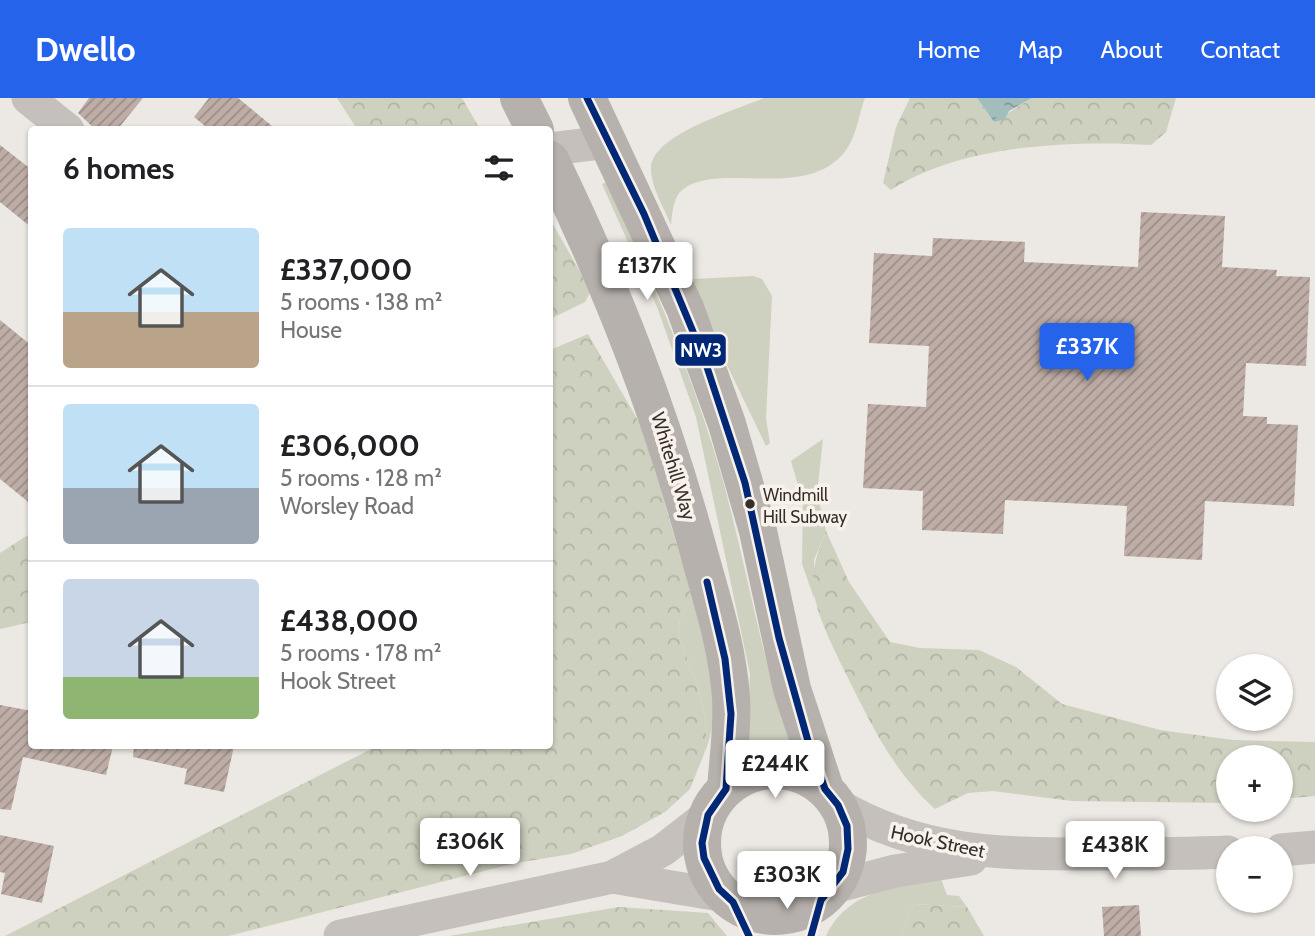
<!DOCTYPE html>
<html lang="en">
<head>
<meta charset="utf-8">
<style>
  :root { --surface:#fff; --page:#f6f6f6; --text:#202124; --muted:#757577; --line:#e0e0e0; --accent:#2563eb }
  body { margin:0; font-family:Cabin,sans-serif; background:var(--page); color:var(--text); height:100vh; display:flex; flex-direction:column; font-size:26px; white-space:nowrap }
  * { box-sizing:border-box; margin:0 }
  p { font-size:23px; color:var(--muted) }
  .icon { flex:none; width:38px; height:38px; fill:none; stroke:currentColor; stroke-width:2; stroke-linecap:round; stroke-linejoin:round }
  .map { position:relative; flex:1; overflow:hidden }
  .drawer { position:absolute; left:28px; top:28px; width:525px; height:623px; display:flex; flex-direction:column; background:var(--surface); border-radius:7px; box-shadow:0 2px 5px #0004 }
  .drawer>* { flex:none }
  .tools { position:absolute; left:1216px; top:556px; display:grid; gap:14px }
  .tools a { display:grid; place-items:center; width:77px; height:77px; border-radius:50%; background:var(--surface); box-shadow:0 2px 5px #0004; font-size:35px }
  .price { position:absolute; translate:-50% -60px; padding:0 16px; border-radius:7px; background:#fff; color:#222; font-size:23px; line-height:46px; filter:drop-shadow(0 2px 4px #0008) }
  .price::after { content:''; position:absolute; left:50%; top:42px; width:21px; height:16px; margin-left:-10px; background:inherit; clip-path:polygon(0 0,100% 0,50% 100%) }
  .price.active { background:var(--accent); color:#fff }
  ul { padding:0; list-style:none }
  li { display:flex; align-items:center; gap:21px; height:175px; padding:0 35px }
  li+li { border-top:2px solid var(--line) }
  li span { display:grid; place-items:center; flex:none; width:196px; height:140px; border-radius:7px; color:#555 }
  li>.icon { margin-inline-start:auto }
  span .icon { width:84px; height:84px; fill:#fffc; stroke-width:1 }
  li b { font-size:30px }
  h2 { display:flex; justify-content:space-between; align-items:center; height:84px; padding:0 35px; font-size:30px }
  header { display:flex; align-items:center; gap:42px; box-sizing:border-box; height:98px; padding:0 35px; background:var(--accent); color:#fff }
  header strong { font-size:33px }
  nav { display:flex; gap:38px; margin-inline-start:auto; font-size:24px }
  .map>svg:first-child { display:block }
  .grass { fill:#ced1bf }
  .forest { fill:url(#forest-crowns) }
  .water { fill:url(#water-ripples) }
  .building { fill:url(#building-hatch) }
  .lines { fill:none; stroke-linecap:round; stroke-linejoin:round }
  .street { stroke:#c5c0bc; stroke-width:33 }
  .secondary { stroke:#b6b1ad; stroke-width:38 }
  .bus-1-casing { stroke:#f8f2eb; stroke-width:12 }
  .bus-1 { stroke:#002877; stroke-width:7 }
  .bus-dot { fill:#362e2a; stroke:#f8f2eb; stroke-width:2.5 }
  .labels { text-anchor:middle; stroke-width:7; stroke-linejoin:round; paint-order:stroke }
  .bus-label { font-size:17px; fill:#362e2a; stroke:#f8f2eb; text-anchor:start }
  .street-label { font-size:19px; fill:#362e2a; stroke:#f8f2eb }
  .line-badge { stroke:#f8f2eb; stroke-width:2.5 }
  .badge-label { font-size:19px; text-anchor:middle; font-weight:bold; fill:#fff }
</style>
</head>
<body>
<header>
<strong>Dwello</strong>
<nav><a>Home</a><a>Map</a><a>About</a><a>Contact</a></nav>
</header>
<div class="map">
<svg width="1315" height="838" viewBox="0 0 1315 838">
  <defs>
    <pattern id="forest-crowns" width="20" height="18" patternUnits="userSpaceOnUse" patternTransform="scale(1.75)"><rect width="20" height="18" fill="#ced1bf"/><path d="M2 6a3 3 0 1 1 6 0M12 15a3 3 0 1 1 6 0" fill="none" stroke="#b2b4a4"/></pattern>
    <pattern id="water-ripples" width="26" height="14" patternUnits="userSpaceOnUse" patternTransform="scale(1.75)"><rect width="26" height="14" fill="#a1bdbc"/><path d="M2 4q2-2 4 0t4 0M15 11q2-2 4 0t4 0" fill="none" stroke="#849a99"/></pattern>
    <pattern id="building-hatch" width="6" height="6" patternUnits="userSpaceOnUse" patternTransform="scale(1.75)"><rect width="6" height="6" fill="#beada6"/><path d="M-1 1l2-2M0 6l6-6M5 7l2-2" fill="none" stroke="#9b8d87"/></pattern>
  </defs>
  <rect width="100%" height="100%" fill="#ece8e3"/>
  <!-- grass -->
  <path class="grass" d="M 764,0 L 865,0 C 857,22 856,46 837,62 C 794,99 716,64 682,92 C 673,100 672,116 671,127 C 664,110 651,89 651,71 C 650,37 736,12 764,0 Z
    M 609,83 C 650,179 692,275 721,376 C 747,468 761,562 793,653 L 786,661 L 746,664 L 750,576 L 696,319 L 657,209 L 602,86 Z
    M 753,178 L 762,181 L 772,198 L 766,320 L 770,345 L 766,348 L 726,265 L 693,181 Z
    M 823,341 L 817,395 L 826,433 L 814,462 L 814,500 L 802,466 L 803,404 L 791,363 Z
    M 686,479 C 708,525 726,608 704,656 L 707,629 L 698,589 L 678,537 L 680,520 L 692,499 Z
    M 941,781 L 947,797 L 959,798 L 967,809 L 914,806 L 901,838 L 826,838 C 848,792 896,788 941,781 Z"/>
  <!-- forest -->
  <path class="forest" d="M 337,0 L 462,0 L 480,31 L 357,31 Z
    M 910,0 L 977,0 L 994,24 L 1032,0 L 1176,0 L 1166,34 L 1151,47 C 1070,42 960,47 891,92 L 883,85 L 896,29 Z
    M 550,121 L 591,193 L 585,204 L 550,221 Z
    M 588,236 L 643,331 L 692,499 L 680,520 L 678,537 L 698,589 L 707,629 L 704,656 L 690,691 L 665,714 L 622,738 L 571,756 L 516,765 L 228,838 L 5,838 L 377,648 L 550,648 L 550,252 Z
    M 826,433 L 849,484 L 890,544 L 920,550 L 979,552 L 1016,569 L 1062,606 L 1160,632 L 1233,642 L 1315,644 L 1315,698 L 1281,701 L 1281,660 L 1228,660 L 1228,705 L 1072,703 L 993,693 L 968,695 L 935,711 C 893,673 871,626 846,576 C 835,553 821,527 815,501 C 809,477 817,455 826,433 Z
    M 31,435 L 31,524 L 0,531 L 0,455 Z
    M 914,806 L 967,809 L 984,838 L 901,838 Z
    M 619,809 L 708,815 L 727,838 L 449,838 Z"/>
  <!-- water -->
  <path class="water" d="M 977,0 L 1032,0 L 1009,13 L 1005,21 L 994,24 Z"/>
  <!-- building -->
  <path class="building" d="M 89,0 L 143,0 L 117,32 L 96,32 L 78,15 Z
    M 209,0 L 238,0 L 277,32 L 210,32 L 194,19 Z
    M 0,47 L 32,72 L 32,130 L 0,104 Z
    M 1141,114 L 1225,118 L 1222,169 L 1277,172 L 1276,178 L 1310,179 L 1306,268 L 1246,265 L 1243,318 L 1267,319 L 1267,326 L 1298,327 L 1294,408 L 1205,403 L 1202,462 L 1124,458 L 1127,408 L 1005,402 L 1003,436 L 922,432 L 923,393 L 863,390 L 868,306 L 926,309 L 929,248 L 869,245 L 874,155 L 932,158 L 933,140 L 1025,144 L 1024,164 L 1138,169 Z
    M 0,222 L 32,248 L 32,407 L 0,381 Z
    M 0,607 L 32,613 L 32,648 L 113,648 L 106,677 L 23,659 L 11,712 L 0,711 Z
    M 134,648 L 234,648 L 224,694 L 184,686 L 187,671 L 133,659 Z
    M 0,737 L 54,748 L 42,805 L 1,796 L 5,775 L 0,774 Z
    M 1139,807 L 1141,838 L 1104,838 L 1102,809 Z"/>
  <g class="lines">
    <!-- street -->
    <path class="street" d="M 28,0 L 68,32
      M 550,51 L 608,44
      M 838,707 C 920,755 998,756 1090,756 C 1136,756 1182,756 1228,754
      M 1281,752 L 1315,749
      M 612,779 L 726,798
      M 834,789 L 895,773 L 971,761
      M 340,838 L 612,779 L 663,752 L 708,717"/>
    <!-- secondary -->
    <path class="secondary" d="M 519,0 L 535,32
      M 587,0 L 685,210 L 727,326 L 758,433 L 792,591 L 825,691
      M 550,62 C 613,192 661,315 699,455 C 712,502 728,551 731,600 C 733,630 728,661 726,691
      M702 745a73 73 0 1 1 146 0a73 73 0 1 1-146 0Z"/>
    <!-- bus-1 casing -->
    <g class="bus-1-casing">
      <path id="bus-1" d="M 587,0 L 644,116 L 704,260 L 745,385 L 779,540 L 808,643 L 825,691 L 838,707 L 847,728 L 848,751 L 843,774 L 821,802 L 811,838
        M 707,484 L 725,561 L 731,616 L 726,691 L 708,717 L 702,745 L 704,760 L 719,791 L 733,804 L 749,838"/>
    </g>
    <!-- bus-1 -->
    <use href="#bus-1" class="bus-1"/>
  </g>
  <!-- markers -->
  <circle class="bus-dot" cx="750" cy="406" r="6"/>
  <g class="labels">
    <!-- bus labels -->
    <g class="bus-label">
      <text x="763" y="403">Windmill<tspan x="763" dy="22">Hill Subway</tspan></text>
    </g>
    <!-- street labels -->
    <g class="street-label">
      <text transform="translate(674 368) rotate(73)" y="7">Whitehill Way</text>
      <text transform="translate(938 743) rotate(12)" y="7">Hook Street</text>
    </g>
  </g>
  <rect class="line-badge" x="674" y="235" width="53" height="34" rx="7" fill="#002877"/>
  <g class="badge-label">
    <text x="701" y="259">NW3</text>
  </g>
</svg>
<div class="tools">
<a><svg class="icon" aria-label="layers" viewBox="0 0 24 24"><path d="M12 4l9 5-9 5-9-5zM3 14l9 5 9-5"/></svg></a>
<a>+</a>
<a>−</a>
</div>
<b class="price" style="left:647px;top:204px">£137K</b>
<b class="price active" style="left:1087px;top:285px">£337K</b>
<b class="price" style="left:775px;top:702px">£244K</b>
<b class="price" style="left:470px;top:780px">£306K</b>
<b class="price" style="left:1115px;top:783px">£438K</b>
<b class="price" style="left:787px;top:813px">£303K</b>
<section class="drawer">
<h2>6 homes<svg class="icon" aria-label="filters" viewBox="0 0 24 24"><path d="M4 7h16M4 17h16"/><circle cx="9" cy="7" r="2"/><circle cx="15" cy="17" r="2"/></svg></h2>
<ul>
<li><span style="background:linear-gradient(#bfe0f5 60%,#b9a48a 0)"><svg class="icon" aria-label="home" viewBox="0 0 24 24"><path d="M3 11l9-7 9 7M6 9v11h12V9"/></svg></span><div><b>£337,000</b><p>5 rooms · 138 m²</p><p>House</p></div></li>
<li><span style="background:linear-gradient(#bfe0f5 60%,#9aa5b1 0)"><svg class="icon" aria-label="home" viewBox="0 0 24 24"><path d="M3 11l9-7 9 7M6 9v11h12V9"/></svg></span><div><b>£306,000</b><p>5 rooms · 128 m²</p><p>Worsley Road</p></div></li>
<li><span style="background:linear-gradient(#c9d6e8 70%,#8fb573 0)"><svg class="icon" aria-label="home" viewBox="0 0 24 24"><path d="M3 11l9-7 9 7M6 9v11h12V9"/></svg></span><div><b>£438,000</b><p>5 rooms · 178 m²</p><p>Hook Street</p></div></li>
</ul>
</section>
</div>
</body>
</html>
